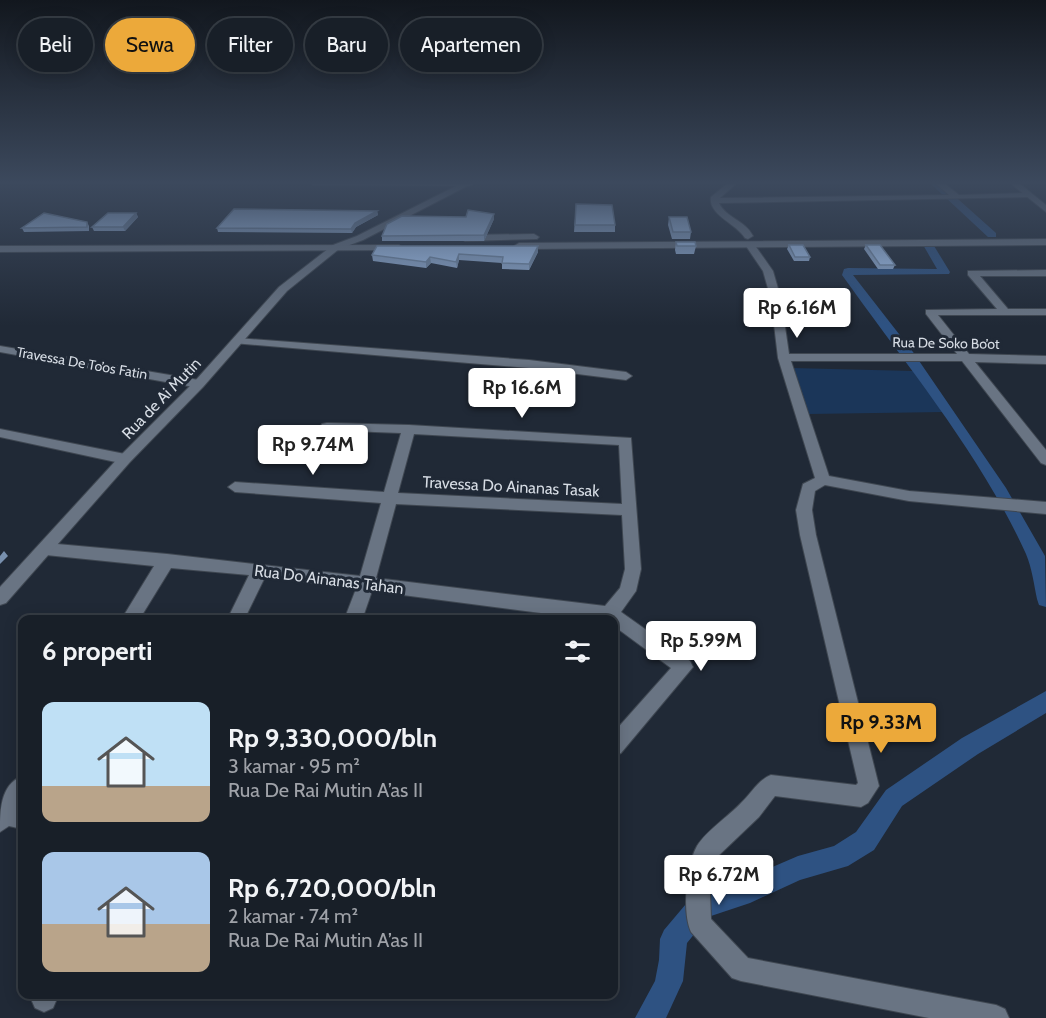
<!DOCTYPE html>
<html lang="id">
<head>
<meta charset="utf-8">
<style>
  :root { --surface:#181f28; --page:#252c34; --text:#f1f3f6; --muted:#9fa2a8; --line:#363d45; --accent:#eca93a }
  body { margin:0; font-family:Cabin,sans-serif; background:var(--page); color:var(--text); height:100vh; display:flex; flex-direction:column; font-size:22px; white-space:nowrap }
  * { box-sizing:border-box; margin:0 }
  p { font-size:20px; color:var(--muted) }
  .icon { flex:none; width:33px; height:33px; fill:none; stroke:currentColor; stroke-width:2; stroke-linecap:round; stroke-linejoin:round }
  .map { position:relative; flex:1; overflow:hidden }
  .sheet { position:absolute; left:18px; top:615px; width:600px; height:384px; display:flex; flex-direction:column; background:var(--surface); border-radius:12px; box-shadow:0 3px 15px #0003,0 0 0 2px var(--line) }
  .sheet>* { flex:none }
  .hud { position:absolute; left:18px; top:18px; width:600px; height:54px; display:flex; gap:12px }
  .price { position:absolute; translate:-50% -51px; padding:0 14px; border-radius:6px; background:#fff; color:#222; font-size:20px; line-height:39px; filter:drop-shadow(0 2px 3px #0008) }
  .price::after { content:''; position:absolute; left:50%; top:36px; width:18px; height:14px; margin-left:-9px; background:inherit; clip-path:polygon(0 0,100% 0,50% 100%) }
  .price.on { background:var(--accent); color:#111 }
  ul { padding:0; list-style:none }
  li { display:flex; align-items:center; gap:18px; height:150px; padding:0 24px }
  li span { display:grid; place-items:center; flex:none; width:168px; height:120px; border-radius:12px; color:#555 }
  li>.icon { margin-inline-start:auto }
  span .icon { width:72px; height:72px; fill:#fffc; stroke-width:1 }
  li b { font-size:26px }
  h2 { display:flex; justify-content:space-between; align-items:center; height:72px; padding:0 24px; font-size:26px }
  .pill { padding:0 21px; border-radius:27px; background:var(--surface); box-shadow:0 3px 15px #0003,0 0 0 2px var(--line); font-size:21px; line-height:54px }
  .pill.on { background:var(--accent); color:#111 }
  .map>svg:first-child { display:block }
  .green { fill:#1b3659 }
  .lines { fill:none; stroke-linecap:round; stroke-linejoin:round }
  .canal { fill:#2e5282; fill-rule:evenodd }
  .minor-casing { stroke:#3f4751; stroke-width:2 }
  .tertiary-casing { stroke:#3f4751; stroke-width:2 }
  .secondary-casing { stroke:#3f4751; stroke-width:2 }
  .minor { fill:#697483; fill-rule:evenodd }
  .tertiary { fill:#697483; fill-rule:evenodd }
  .secondary { fill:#697483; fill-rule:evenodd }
  .wall { fill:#94b0d6 }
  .shaded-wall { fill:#7890ae }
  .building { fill:#accdf9; stroke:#7890ae; stroke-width:1.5 }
  .labels { text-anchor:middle; stroke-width:6; stroke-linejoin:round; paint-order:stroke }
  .far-street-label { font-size:14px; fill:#d6dce4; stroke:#202936 }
  .street-label { font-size:16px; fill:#d6dce4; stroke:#202936 }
</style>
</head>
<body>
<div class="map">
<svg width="1046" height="1018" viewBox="0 0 1046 1018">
  <rect width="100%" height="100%" fill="#202936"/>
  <!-- green -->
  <path class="green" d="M 792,368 L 913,371 L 944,412 L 809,414 Z"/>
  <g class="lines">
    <!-- canal -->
    <path class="canal" d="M 930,183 L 940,183 L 996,233 L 996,237 L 988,237 Z
      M 927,240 L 931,241 L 950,272 L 949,274 L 853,275 L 913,352 L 1006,488 L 1045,556 L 1046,607 L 1039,605 L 1037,599 C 1034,585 1032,568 1026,554 C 980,453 906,365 842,275 L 844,269 L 848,268 L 937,269 L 922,243 Z
      M 1046,691 L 1046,713 L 978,754 L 902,806 L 874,850 L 848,866 L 800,880 L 750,903 L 708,917 L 687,943 L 683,981 L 666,1018 L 635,1018 L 655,981 L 659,960 L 660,939 L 664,930 L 691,898 L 747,878 L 798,856 L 834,846 L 856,832 L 886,790 L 962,738 Z"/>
    <!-- minor casing -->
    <g class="minor-casing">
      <path id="minor" d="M 310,183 L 473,183 L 473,184 L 469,186 L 314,185 Z
        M 728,183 L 737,183 L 720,198 L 949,195 L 935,183 L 944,183 L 959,195 L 1029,193 L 1033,195 L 1029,197 L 719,203 C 726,218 745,220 753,236 L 748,239 L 745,238 C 736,223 708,215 711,197 Z
        M 751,243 L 754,244 L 773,271 L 781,299 L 789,354 L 957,354 L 926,314 L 926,310 L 997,309 L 968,275 L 968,271 L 1046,270 L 1046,276 L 980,276 L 1008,309 L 1046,309 L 1046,315 L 938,315 L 969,354 L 1046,356 L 1046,364 L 975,362 L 1046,450 L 1046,465 L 1041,463 L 962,361 L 791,361 L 829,476 L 909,491 L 1046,502 L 1046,514 L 909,501 L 825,485 L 815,491 L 812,510 L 816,535 L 879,786 L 868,803 L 861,807 L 775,796 L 759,817 L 716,858 L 710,890 L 711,919 L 748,958 L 996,1005 L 1005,1009 L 1009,1018 L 929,1018 L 741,981 L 732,978 L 691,932 C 682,913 686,865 697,846 C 706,831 729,816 741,803 C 751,794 758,780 771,775 L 856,785 L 858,783 L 800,535 L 796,510 L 803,484 L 815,478 L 778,358 L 771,299 L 763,271 L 746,246 Z
        M 237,338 L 529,360 L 626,372 L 632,376 L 626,380 L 529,368 L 233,343 L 231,341 Z
        M 0,346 L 199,380 L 205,384 L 199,388 L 0,352 Z
        M 327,423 L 409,425 L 631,438 L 641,569 L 636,591 L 621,612 L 690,661 L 693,667 L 621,753 L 614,756 L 614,732 L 671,668 L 614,626 L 614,620 L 595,620 L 372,591 L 362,620 L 344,620 L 356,589 L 265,577 L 244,620 L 227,620 L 249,575 L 171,568 L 139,620 L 121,620 L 154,566 L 46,555 L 40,553 L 38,549 L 40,545 L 46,543 L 167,554 L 360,576 L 381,503 L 235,492 L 228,487 L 235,482 L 384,492 L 401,433 L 322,430 L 320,427 L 322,424 ZM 414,434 L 619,445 L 622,504 L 398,493 ZM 396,504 L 622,515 L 625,569 L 620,588 L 605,606 L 376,578 Z
        M 0,429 L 125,454 L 132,459 L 125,464 L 0,437 Z
        M 22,776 L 22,829 L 9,826 L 0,832 C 0,811 0,785 22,776 Z
        M 33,994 L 59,994 L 53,1008 L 44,1012 L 35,1008 L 31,999 Z"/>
    </g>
    <!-- tertiary casing -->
    <g class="tertiary-casing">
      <path id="tertiary" d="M 462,183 L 473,183 L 363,240 L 339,249 L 287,291 L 203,387 L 130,462 L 6,603 L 0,605 L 0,587 L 120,456 L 195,381 L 279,287 L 333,245 L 357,236 Z"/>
    </g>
    <!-- secondary casing -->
    <g class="secondary-casing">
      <path id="secondary" d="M 1010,183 L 1019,183 L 1046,205 L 1046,212 Z
        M 534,234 L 539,237 L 537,239 L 465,241 L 460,238 L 465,235 Z
        M 1046,239 L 1046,245 L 519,249 L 514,246 L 519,243 Z
        M 399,245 L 401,247 L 396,250 L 0,252 L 0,246 Z"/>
    </g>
    <!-- minor -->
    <use href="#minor" class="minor"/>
    <!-- tertiary -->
    <use href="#tertiary" class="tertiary"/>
    <!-- secondary -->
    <use href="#secondary" class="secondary"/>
  </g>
  <!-- wall -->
  <path class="wall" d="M 576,204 L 615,225 L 615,232 L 574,232 Z
    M 377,211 L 378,215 L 356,227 L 352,233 L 218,232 L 217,228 Z
    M 136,213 L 138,217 L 125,231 L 94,231 L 92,227 Z
    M 669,217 L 691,232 L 690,239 L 672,239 L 668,225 Z
    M 494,219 L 484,241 L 382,241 L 382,236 Z
    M 87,222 L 89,226 L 89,231 L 24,232 L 22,228 Z
    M 676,242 L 696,246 L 694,254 L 676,254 L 675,250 Z
    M 789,245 L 810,257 L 809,261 L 794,261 L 787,249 Z
    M 866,245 L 895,265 L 893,269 L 878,269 L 864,249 Z
    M 538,252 L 529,270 L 502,269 L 502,263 L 459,260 L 457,268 L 431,263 L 426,268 L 373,261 L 372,255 Z"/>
  <!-- shaded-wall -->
  <path class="shaded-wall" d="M 377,211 L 378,215 L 356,227 L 352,233 L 351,229 L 355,223 Z
    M 136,213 L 138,217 L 125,231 L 123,227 Z
    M 494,214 L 494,219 L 484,241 L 484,235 Z
    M 538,246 L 538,252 L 529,270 L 529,264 Z
    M 459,254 L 459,260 L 457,268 L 456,262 Z
    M 430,257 L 431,263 L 426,268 L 426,262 Z
    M 4,551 L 8,556 L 0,564 L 0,556 Z"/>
  <!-- building -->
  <path class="building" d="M 576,204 L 612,205 L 615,225 L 575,225 Z
    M 234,209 L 377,211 L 355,223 L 351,229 L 217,228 Z
    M 468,210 L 494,214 L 484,235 L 382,236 L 387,224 L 402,216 L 466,217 Z
    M 44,213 L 87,222 L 87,227 L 22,228 Z
    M 108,213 L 136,213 L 123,227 L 92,227 Z
    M 669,217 L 687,217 L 691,232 L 673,232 Z
    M 676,242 L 695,242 L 696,246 L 677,246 Z
    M 789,245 L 803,245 L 810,257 L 795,257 Z
    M 866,245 L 880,245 L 895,265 L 880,265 Z
    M 377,246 L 538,246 L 529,264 L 502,263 L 503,257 L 459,254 L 456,262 L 430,257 L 426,262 L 372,255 Z"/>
  <!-- sky -->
  <linearGradient id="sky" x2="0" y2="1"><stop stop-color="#12171e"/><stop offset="0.56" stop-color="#3c495d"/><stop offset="1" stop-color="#3c495d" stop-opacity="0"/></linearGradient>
  <rect width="1046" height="326" fill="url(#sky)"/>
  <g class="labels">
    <!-- far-street labels -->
    <g class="far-street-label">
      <text transform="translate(946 343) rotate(1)" y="5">Rua De Soko Bo’ot</text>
      <text transform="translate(82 363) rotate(10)" y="5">Travessa De To’os Fatin</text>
    </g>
    <!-- street labels -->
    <g class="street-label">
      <text transform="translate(161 398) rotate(-46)" y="6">Rua de Ai Mutin</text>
      <text transform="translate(511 486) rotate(3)" y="6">Travessa Do Ainanas Tasak</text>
      <text transform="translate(329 579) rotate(7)" y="6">Rua Do Ainanas Tahan</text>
    </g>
  </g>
</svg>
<b class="price" style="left:797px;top:339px">Rp 6.16M</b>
<b class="price" style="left:522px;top:419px">Rp 16.6M</b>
<b class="price" style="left:313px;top:476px">Rp 9.74M</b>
<b class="price" style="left:701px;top:672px">Rp 5.99M</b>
<b class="price on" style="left:881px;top:754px">Rp 9.33M</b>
<b class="price" style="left:719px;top:906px">Rp 6.72M</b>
<div class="hud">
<a class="pill">Beli</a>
<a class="pill on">Sewa</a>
<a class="pill">Filter</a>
<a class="pill">Baru</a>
<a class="pill">Apartemen</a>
</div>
<section class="sheet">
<h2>6 properti<svg class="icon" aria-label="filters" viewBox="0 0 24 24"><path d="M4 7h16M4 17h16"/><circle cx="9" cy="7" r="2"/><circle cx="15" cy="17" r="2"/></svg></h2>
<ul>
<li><span style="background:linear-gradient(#bfe0f5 70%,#b9a48a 0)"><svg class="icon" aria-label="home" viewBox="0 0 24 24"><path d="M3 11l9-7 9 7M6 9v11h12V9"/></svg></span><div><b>Rp 9,330,000/bln</b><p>3 kamar · 95 m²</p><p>Rua De Rai Mutin A’as II</p></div></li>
<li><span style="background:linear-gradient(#a9c7e8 60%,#b9a48a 0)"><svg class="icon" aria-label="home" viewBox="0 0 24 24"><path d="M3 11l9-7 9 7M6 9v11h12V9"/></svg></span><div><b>Rp 6,720,000/bln</b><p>2 kamar · 74 m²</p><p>Rua De Rai Mutin A’as II</p></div></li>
</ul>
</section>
</div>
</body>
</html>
